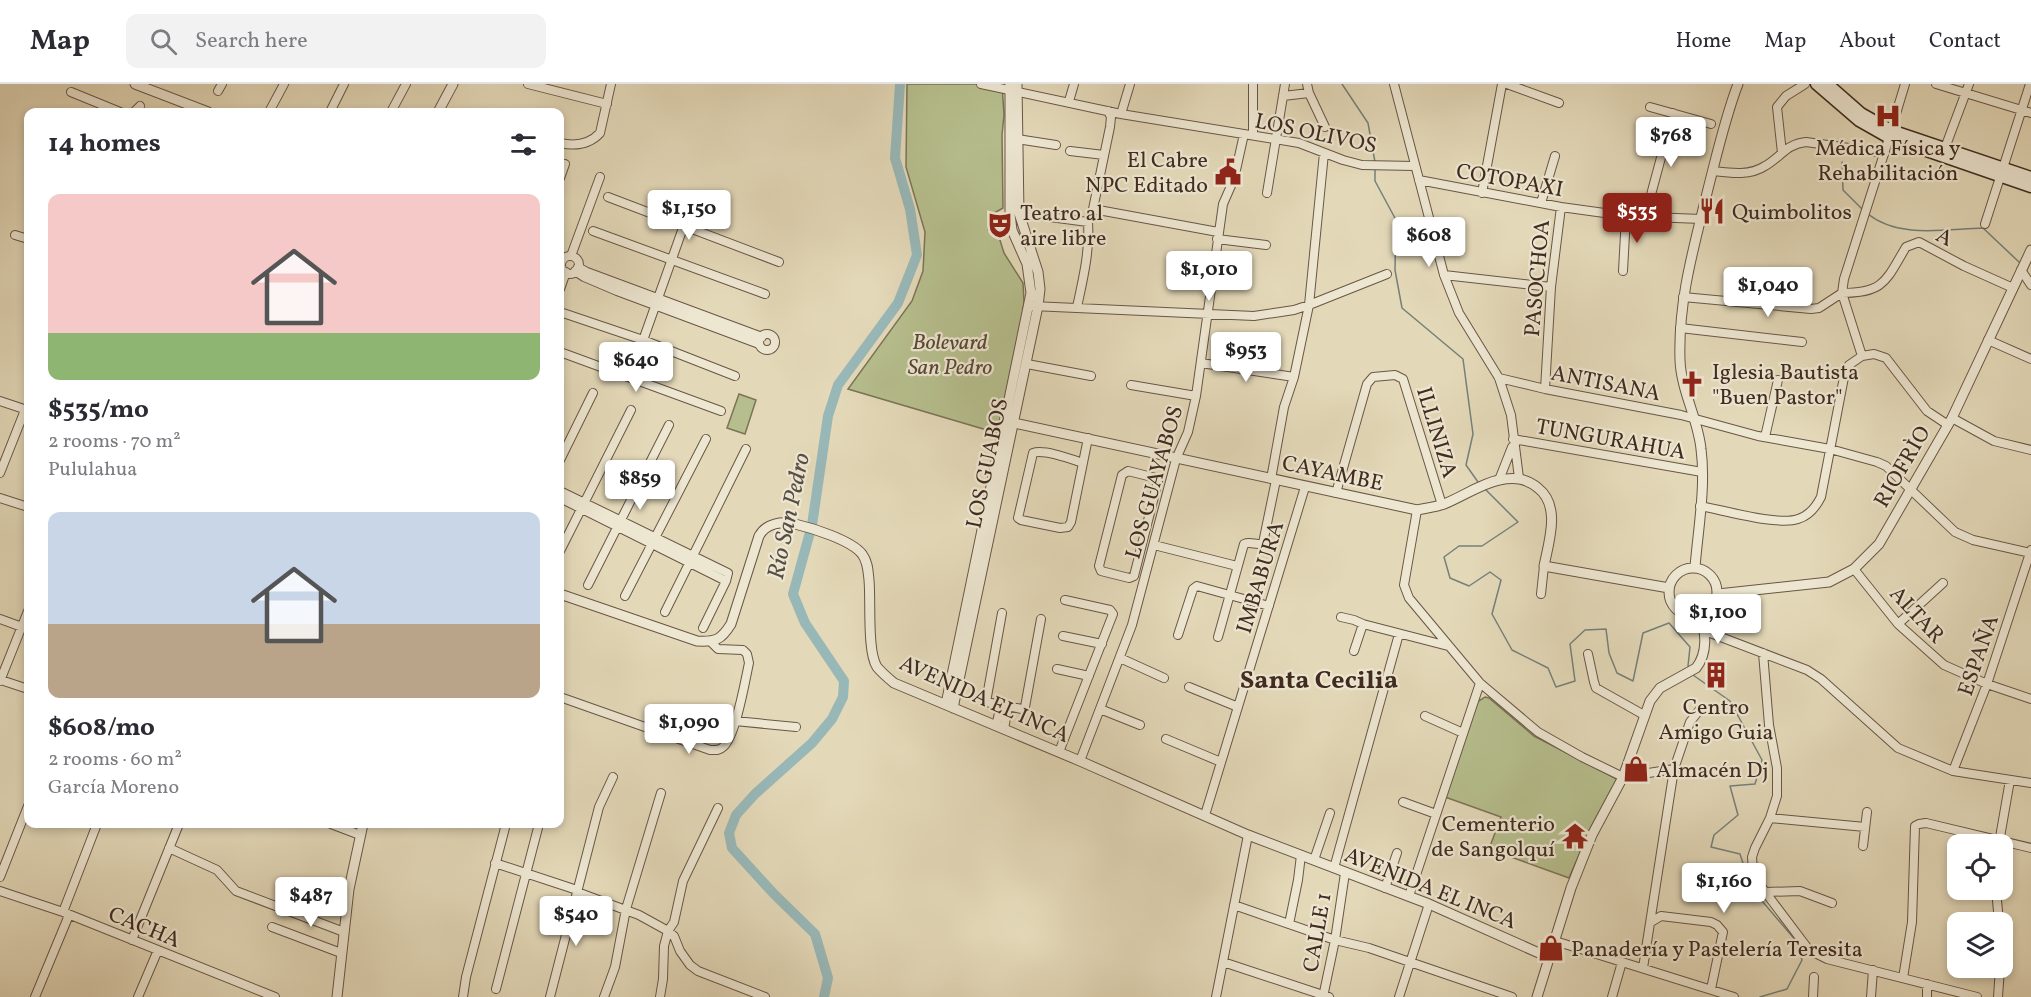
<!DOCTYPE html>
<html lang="en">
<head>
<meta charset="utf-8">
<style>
  :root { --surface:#fff; --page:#f2f2f3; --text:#2b2b33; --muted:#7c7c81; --line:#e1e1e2; --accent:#8f2418 }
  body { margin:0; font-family:Vollkorn,serif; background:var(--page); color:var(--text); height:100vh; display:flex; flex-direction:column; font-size:22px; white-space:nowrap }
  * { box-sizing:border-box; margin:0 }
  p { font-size:20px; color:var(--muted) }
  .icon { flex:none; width:33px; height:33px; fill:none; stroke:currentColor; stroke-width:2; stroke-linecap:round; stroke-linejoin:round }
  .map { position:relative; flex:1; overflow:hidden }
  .details { position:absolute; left:24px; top:24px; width:540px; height:720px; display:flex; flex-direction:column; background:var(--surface); border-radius:12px; box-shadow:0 3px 9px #0003 }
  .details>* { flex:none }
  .tools { position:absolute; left:1947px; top:750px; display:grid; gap:12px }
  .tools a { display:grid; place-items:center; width:66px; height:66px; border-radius:12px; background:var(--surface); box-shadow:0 3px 9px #0003; font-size:30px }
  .price { position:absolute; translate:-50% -51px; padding:0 14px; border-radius:6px; background:#fff; color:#222; font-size:20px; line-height:39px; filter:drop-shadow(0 2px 3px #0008) }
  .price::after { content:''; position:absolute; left:50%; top:36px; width:18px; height:14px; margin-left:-9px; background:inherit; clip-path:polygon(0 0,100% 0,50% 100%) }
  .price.active { background:var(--accent); color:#fff }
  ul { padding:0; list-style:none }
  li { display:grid; align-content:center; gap:12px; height:318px; padding:0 24px }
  li span { display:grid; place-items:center; height:186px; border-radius:12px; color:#555 }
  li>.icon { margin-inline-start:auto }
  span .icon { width:108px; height:108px; fill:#fffc; stroke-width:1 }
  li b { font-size:26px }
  h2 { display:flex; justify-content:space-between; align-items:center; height:72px; padding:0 24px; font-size:26px }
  header { display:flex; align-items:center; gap:36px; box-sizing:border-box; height:84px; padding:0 30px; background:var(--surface); border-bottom:2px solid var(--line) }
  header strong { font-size:28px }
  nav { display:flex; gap:33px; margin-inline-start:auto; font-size:21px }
  .search { width:420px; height:54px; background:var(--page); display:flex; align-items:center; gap:15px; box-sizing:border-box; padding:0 21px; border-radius:12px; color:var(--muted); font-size:22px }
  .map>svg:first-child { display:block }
  .green { fill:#b6be8d; stroke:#7b7456; stroke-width:1.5 }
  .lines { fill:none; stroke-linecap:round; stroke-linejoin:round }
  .stream { stroke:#75807b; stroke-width:1.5 }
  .river { stroke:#98b8b8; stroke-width:10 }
  .minor-casing { stroke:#695646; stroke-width:10 }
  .tertiary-casing { stroke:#695646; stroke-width:11 }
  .secondary-casing { stroke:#402b20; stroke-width:13 }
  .minor { stroke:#ede6d1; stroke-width:8 }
  .tertiary { stroke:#ede6d1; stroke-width:9 }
  .secondary { stroke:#ede6d1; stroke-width:10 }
  .labels { text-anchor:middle; stroke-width:4.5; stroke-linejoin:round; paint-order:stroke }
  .street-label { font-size:22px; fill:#402b20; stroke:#ede6d1 }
  .poi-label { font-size:22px; fill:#402b20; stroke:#ede6d1; text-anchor:start }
  .park-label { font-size:22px; font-style:italic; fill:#584836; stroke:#ede6d1 }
  .water-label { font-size:24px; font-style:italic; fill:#564e46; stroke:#ede6d1 }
  .quarter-label { font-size:26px; font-weight:bold; fill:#402b20; stroke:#ede6d1 }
</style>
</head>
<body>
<header>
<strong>Map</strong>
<div class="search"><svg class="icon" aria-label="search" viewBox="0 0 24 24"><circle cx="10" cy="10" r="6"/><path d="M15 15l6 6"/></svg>Search here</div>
<nav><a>Home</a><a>Map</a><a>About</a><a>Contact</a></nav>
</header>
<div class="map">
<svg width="2031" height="913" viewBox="0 0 2031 913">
  <rect width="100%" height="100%" fill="#e3d8b8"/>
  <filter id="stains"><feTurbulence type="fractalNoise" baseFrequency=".00333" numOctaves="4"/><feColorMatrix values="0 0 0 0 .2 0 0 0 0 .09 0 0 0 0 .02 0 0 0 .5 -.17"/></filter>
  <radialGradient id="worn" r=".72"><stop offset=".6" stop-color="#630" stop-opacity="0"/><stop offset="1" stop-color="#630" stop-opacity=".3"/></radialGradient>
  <!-- green -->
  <path class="green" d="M 907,0 L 1002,0 L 1004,31 L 1002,51 L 1003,124 L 989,132 L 988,146 L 999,153 L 1004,169 L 1023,199 L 1024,218 L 1021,242 L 997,349 L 848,305 L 912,217 L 923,187 L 925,148 L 906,83 Z
    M 739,310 L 756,316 L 745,350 L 727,344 Z
    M 1485,613 L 1489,614 L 1534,652 L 1617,695 L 1592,741 L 1569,794 L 1489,765 L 1501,733 L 1445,713 L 1477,618 Z"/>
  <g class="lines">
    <!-- stream -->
    <path class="stream" d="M 1342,0 L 1368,39 L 1375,78
      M 1842,78 L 1843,106 L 1862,125
      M 1375,85 L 1375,97 L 1396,136 L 1395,186 L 1402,224 L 1463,275 L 1473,350 L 1466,381 L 1478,398
      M 1868,130 C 1899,155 1946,145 1983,144 L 2019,178
      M 1486,406 L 1518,438 L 1482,462 L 1459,462 L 1444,473 L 1450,494 L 1469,502 L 1490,488 L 1501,496 L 1492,530 L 1512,566 L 1548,584 L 1556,603 L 1575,597 L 1570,560 L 1585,546 L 1606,545 L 1609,569 L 1617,589 L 1633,597 L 1643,549 L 1669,539 L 1690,563 L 1688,582
      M 1693,591 L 1730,617 L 1762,676 L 1755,700 L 1730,702 L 1738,731 L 1714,751 L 1711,763 L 1740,770 L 1751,804 L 1797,858 L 1802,876 L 1787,905 L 1760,913"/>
    <!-- river -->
    <path class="river" d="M 824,913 L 828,894 L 815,850 L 774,810 L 732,764 L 729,749 L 736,731 L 755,710 L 812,659 L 832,635 L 843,613 L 844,597 L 805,539 L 793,510 L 812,441 L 828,332 L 838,301 L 898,219 L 917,171 L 910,125 L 895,74 L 900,0"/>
    <!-- minor casing -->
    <g class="minor-casing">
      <path id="minor" d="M 528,0 L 607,20
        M 981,0 L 1121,30 L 1299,59 L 1343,76 L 1362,81 L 1415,82
        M 1253,0 L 1253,51
        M 1307,0 L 1309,9 L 1325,43
        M 1394,0 L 1444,191 L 1459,229 L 1499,294 L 1511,331 L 1519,394
        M 1507,0 L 1559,19
        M 1936,0 L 2031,29
        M 218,7 L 222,0
        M 71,8 L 120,28
        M 1283,12 L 1309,9
        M 1069,17 L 1074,0
        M 1650,23 L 1711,40
        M 134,28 L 140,22
        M 269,28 L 284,0
        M 330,28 L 344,0
        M 391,28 L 406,0
        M 1121,30 L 1130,0
        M 1891,46 L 1905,0
        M 1017,55 L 1056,61
        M 560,59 C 574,62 589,61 600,49 L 611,0
        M 1945,64 L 1969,0
        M 1070,67 L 1104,71
        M 1782,69 L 1777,23 L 1786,12 L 1805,0
        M 1713,87 C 1730,89 1750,92 1765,82 C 1781,73 1786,60 1806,58 L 1885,69
        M 560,94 L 565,80
        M 1419,96 L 1561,123 L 1626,132 L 1701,135
        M 1267,109 L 1285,0
        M 1482,109 L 1502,0
        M 608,113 L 779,178
        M 1541,119 L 1555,72
        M 1093,125 L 1110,43 L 1111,33 L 1108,27
        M 1019,129 L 1088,138 L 1093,125 L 1218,148
        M 1645,133 L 1673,29
        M 1985,140 L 2030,0
        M 593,147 L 765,210
        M 15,151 L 28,155
        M 1217,155 L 1266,161
        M 571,172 L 600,93
        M561 181a9 9 0 1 1 18 0a9 9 0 1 1-18 0Z
        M 578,183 L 587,188 L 762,253
        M 2021,186 L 2031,201
        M 575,187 L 584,193 L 617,207 L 759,260
        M 1623,187 L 1626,132
        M 1444,191 L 1551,203
        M 560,205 L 566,188
        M 1842,209 C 1885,209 1886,196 1906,163 L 1919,158 L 1964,182 L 2013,204
        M 1683,213 L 1811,225 L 1819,224 L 1842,209
        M 1032,222 L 1254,232 L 1294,226 L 1309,221 L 1387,190
        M 1077,223 C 1083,195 1090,167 1088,138
        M 563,229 L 643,256 L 735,292
        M 1680,244 L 1802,258
        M759 258a8 8 0 1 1 16 0a8 8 0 1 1-16 0Z
        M 1988,256 L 2031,275
        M 560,268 L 721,327
        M 1862,272 L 1842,209 L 1844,195 L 1889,54
        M 1201,279 L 1294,293
        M 1027,280 L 1091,292
        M 630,293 L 684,141
        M 1499,294 L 1545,305 L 1681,331 L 1758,352 L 1830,365 L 1877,378 L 1886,382 L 1955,448 L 1973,456 L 2031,469
        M 1131,301 L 1196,312
        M 1545,305 L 1551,203 L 1561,123
        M 0,317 L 27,326
        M 1952,334 L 1994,357 L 2031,366
        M 1765,353 L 1778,296
        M 1513,355 L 1702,388
        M 560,376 L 593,309
        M 1083,379 C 1071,375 1044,365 1033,369 L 1018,434 L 1021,436 L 1060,444 L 1068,443 L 1071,438 L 1088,354
        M 1128,387 L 1156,394 L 1158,397 L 1134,492 L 1129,494 L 1101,487 L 1099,482 L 1122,391 Z
        M 0,389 L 25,326
        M 1271,395 L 1284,323 L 1294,293 L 1309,221 L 1324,69
        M 1499,396 L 1512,363
        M 560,407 L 728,489 L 726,497 L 703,544
        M 1336,409 L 1367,300 L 1373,293 L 1395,291 L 1403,295 L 1442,421
        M 0,414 L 28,423
        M 560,414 L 726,497
        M 1700,422 C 1723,426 1778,442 1798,435 C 1808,432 1816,423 1821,413 L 1845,288 L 1849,281 L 1862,272 L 1874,270 L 1886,274 L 1927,327 L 1948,341
        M 1417,426 L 1404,501 L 1409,514 L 1480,599 L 1538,648 L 1582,673 L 1623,693 L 1674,685
        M 1154,461 L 1237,482
        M 560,467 L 631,326
        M 1854,485 L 1898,540 L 1944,581 L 1987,600 L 2031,615
        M 588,501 L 669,341
        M 1541,510 L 1544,482
        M 625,512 L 706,355
        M 665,528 L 746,365
        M 1002,529 L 986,618 L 1022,625 L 1025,623 L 1041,535
        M 1341,533 L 1354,536 L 1363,540
        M 0,535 L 22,543
        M 1898,540 L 1943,499
        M 1705,547 L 1807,586 L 1821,595 L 1898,664 L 1953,687 L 2031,699
        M 1178,551 L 1193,505 L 1197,502 L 1269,522
        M 1063,552 L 1102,560
        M 1218,553 L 1244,460 C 1251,457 1257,462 1263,459 L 1276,396
        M 1354,567 L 1363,540 L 1448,562
        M 1763,569 L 1769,641 L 1777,684 L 1777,712 L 1770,734 L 1755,764 L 1752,773 L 1753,787 L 1760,801 L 1809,866 L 1827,875 L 1977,913
        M 1588,570 L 1594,598 L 1596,604 L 1644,631
        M 1120,574 L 1164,594
        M 1057,585 L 1089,592
        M 1,596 L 28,605
        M 0,597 L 28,527
        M 1189,603 L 1238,623
        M 560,613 L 710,666 C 715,666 719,667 723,663 C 736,652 745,597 749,579 L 747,570 L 743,566 L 718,565 L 710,557
        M 1100,625 L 1140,641
        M 1425,632 L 1463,649
        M 735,637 L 796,643
        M 996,642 L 1001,621
        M 1004,645 L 1008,623
        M 1166,655 L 1221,678
        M 1059,668 L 1113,530 L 1110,526 L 1065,516
        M 1080,677 L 1132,541 L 1176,375 L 1188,348 L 1196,312 L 1223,120 L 1234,95 L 1244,50
        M 1953,687 L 1987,600 L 2031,466
        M 1403,718 L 1436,730
        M 1205,731 L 1305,403
        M 1770,734 L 1865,743
        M 331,740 L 360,751
        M 1999,759 L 2010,696
        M 1863,762 L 1867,728
        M 169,764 L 217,786 L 236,807 L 344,848
        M 1314,776 L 1330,729
        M 495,779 L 577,806 L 577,808 L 639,831 L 668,847 L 674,852 L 680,867 L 690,881 L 698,887 L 765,913
        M 1334,784 L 1399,550
        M 0,793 L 28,722
        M 1385,804 L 1397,769
        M 1996,806 L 1999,838
        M 0,807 L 63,828 L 275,913
        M 1765,808 L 1800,807 L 1832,819
        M 1409,812 L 1480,599
        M 1234,821 L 1335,856 L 1369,864 L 1512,913
        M 63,828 L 97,740
        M 1651,838 L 1661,832 L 1711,838 L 1717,841 L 1723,848 L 1711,905
        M 1289,840 L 1298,796 L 1301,771
        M 272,843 L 341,869
        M 132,856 L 179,740
        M 1555,857 L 1734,913
        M 1223,878 L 1329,913
        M 1643,884 L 1674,685 L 1690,638 L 1701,624
        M 1903,894 L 1912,838 L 1915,742 L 1919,740 L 1926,739 L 2031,764
        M 496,905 L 539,740
        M 35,913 L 69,831
        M 138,913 L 158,866
        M 463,913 L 466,893 L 506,740
        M 550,913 L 599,723 L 613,693
        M 604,913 L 615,883 L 626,825 L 661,709
        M 660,913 L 663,895 L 664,862 L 668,847 L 674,838 L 683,797 L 718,724
        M 1216,913 L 1248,751
        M 1323,913 L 1335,856 L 1345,789
        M 1399,913 L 1429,820
        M 1612,913 L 1622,878
        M 1813,913 L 1814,893
        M 1871,913 L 1873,886
        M 1927,913 L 1927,900
        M 1998,913 L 2000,884"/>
    </g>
    <!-- tertiary casing -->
    <g class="tertiary-casing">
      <path id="tertiary" d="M 135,0 L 208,28
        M 438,28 L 453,0
        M 1005,337 L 1417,426 C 1426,424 1436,423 1444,420 C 1462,413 1480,400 1499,396 C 1514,393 1526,394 1538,404 C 1561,422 1549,457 1544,482 L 1669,504
        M 1695,483 C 1698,446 1706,402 1701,365 C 1698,335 1681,306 1680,276 C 1678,216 1694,163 1708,105 C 1717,70 1725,34 1738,0
        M1669 508a24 24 0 1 1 48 0a24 24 0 1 1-48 0Z
        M 560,510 L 697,557 C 716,558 721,556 731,540 L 759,452 C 766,439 782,437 795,440 C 812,444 851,456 862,470 C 868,478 868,487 869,496 C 871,517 867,568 877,583 C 882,589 888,594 894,599 L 1080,677 L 1248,751 L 1429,820 L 1550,874
        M 1718,510 L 1829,498 L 1854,485 L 1879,460 L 1952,334 L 2031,166
        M 946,620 L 1031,209 L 1027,180 L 1012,146 L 1010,130 L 1010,0
        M 953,624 L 1038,222 L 1040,205 L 1038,188 L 1019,129 L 1017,0
        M 337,913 L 349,805 L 363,740
        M 1537,913 L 1571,804 L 1592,751 L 1623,693 L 1650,617 L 1660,604 L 1696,584 C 1708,569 1706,548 1700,531"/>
    </g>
    <!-- secondary casing -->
    <g class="secondary-casing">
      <path id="secondary" d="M 1816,0 L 1859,37 L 1889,54 L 2031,103
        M 1828,0 L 1861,29 L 1891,46 L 2031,93"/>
    </g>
    <!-- minor -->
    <use href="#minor" class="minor"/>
    <!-- tertiary -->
    <use href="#tertiary" class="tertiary"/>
    <!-- secondary -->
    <use href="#secondary" class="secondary"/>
  </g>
  <!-- icons -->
  <defs>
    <g id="hospital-bare" transform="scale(2.07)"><path d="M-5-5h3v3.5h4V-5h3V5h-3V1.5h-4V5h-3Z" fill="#8f2418" stroke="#ede6d1" stroke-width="2.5" paint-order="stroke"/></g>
    <g id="civic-bare" transform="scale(2.07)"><path d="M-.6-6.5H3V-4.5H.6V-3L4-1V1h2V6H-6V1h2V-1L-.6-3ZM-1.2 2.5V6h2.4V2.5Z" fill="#8f2418" stroke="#ede6d1" stroke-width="2.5" paint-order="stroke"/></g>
    <g id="restaurant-bare" transform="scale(2.07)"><path d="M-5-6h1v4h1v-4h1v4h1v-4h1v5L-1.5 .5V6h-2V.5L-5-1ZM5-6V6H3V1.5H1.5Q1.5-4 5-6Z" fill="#8f2418" stroke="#ede6d1" stroke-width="2.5" paint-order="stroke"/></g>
    <g id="theatre-bare" transform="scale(2.07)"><path d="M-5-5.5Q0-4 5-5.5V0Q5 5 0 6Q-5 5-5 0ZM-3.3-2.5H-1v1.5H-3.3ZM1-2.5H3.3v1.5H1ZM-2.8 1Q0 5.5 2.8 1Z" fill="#8f2418" stroke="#ede6d1" stroke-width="2.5" paint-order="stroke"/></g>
    <g id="church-bare" transform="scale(2.07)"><path d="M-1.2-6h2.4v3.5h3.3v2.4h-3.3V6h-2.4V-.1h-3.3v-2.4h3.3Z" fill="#8f2418" stroke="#ede6d1" stroke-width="2.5" paint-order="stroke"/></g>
    <g id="building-bare" transform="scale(2.07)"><path d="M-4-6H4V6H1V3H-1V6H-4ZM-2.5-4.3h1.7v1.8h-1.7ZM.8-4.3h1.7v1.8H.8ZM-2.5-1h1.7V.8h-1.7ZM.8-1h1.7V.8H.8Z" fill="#8f2418" stroke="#ede6d1" stroke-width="2.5" paint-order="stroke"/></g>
    <g id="shop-bare" transform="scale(2.07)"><path d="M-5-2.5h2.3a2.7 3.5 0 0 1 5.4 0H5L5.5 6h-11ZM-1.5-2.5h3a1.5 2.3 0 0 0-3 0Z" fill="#8f2418" stroke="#ede6d1" stroke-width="2.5" paint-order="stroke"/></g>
    <g id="temple-bare" transform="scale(2.07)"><path d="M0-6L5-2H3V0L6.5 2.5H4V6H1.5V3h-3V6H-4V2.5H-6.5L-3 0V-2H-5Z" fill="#8f2418" stroke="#ede6d1" stroke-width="2.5" paint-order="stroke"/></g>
  </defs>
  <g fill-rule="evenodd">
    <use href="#hospital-bare" x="1888" y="32"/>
    <use href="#civic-bare" x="1228" y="88"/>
    <use href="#restaurant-bare" x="1712" y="127"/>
    <use href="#theatre-bare" x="1000" y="141"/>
    <use href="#church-bare" x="1692" y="300"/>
    <use href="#building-bare" x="1716" y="591"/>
    <use href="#shop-bare" x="1636" y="685"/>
    <use href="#temple-bare" x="1575" y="752"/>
    <use href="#shop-bare" x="1551" y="864"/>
  </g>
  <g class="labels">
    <!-- street labels -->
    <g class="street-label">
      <text transform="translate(1316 48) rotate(12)" y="8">LOS OLIVOS</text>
      <text transform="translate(1510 95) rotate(10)" y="8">COTOPAXI</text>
      <text transform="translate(1945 152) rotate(27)" y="8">A</text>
      <text transform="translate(1536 194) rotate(-85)" y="8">PASOCHOA</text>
      <text transform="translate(1606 298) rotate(11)" y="8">ANTISANA</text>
      <text transform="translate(1438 348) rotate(73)" y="8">ILLINIZA</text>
      <text transform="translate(1611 354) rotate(10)" y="8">TUNGURAHUA</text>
      <text transform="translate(986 379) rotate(-78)" y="8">LOS GUABOS</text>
      <text transform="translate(1901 382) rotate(-60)" y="8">RIOFRÌO</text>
      <text transform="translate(1333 388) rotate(12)" y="8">CAYAMBE</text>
      <text transform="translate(1153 398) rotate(-74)" y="8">LOS GUAYABOS</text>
      <text transform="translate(1259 493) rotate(-73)" y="8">IMBABURA</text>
      <text transform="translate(1918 530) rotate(47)" y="8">ALTAR</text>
      <text transform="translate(1977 571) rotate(-71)" y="8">ESPAÑA</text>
      <text transform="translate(985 614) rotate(24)" y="8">AVENIDA EL INCA</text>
      <text transform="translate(1431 803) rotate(22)" y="8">AVENIDA EL INCA</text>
      <text transform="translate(145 842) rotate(22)" y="8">CACHA</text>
      <text transform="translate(1316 848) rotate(-80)" y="8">CALLE 1</text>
    </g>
    <!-- poi labels -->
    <g class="poi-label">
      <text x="1888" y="71" text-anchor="middle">Médica Física y<tspan x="1888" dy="25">Rehabilitación</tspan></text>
      <text x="1208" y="83" text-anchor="end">El Cabre<tspan x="1208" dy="25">NPC Editado</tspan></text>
      <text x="1732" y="135">Quimbolitos</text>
      <text x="1020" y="136">Teatro al<tspan x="1020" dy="25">aire libre</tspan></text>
      <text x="1712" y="295">Iglesia Bautista<tspan x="1712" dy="25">"Buen Pastor"</tspan></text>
      <text x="1716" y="630" text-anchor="middle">Centro<tspan x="1716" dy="25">Amigo Guia</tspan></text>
      <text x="1656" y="693">Almacén Dj</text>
      <text x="1555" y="747" text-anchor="end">Cementerio<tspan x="1555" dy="25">de Sangolquí</tspan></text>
      <text x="1571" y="872">Panadería y Pastelería Teresita</text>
    </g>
    <!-- park labels -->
    <g class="park-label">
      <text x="950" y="265">Bolevard<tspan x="950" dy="25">San Pedro</tspan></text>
    </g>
    <!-- water labels -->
    <g class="water-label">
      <text transform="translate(788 432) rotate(-78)" y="8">Río San Pedro</text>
    </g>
    <!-- quarter labels -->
    <g class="quarter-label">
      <text x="1319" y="604">Santa Cecilia</text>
    </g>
  </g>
  <rect width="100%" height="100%" filter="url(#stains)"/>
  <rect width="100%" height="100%" fill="url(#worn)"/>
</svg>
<div class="tools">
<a><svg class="icon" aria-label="locate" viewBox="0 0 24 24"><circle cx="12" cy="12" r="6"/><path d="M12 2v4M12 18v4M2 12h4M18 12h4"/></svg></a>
<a><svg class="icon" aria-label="layers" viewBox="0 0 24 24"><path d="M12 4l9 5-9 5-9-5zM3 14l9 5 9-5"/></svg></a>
</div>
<b class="price" style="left:1671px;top:84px">$768</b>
<b class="price" style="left:689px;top:157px">$1,150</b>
<b class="price active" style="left:1637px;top:160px">$535</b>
<b class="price" style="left:1429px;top:184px">$608</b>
<b class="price" style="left:1209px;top:218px">$1,010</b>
<b class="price" style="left:1768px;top:234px">$1,040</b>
<b class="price" style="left:1246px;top:299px">$953</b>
<b class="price" style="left:636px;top:309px">$640</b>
<b class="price" style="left:640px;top:427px">$859</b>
<b class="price" style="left:1718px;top:561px">$1,100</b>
<b class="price" style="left:689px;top:671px">$1,090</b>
<b class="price" style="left:1724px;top:830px">$1,160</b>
<b class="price" style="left:311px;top:844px">$487</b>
<b class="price" style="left:576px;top:863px">$540</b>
<section class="details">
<h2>14 homes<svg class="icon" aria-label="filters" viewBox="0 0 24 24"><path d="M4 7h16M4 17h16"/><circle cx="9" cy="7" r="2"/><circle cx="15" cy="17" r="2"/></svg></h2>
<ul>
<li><span style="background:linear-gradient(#f6c9c9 75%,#8fb573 0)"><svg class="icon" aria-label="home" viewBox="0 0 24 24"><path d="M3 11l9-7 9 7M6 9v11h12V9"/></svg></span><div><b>$535/mo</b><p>2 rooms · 70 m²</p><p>Pululahua</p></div></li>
<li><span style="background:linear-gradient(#c9d6e8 60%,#b9a48a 0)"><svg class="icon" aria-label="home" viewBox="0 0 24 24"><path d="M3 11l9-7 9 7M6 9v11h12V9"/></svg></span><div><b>$608/mo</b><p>2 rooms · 60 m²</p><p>García Moreno</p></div></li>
</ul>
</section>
</div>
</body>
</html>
